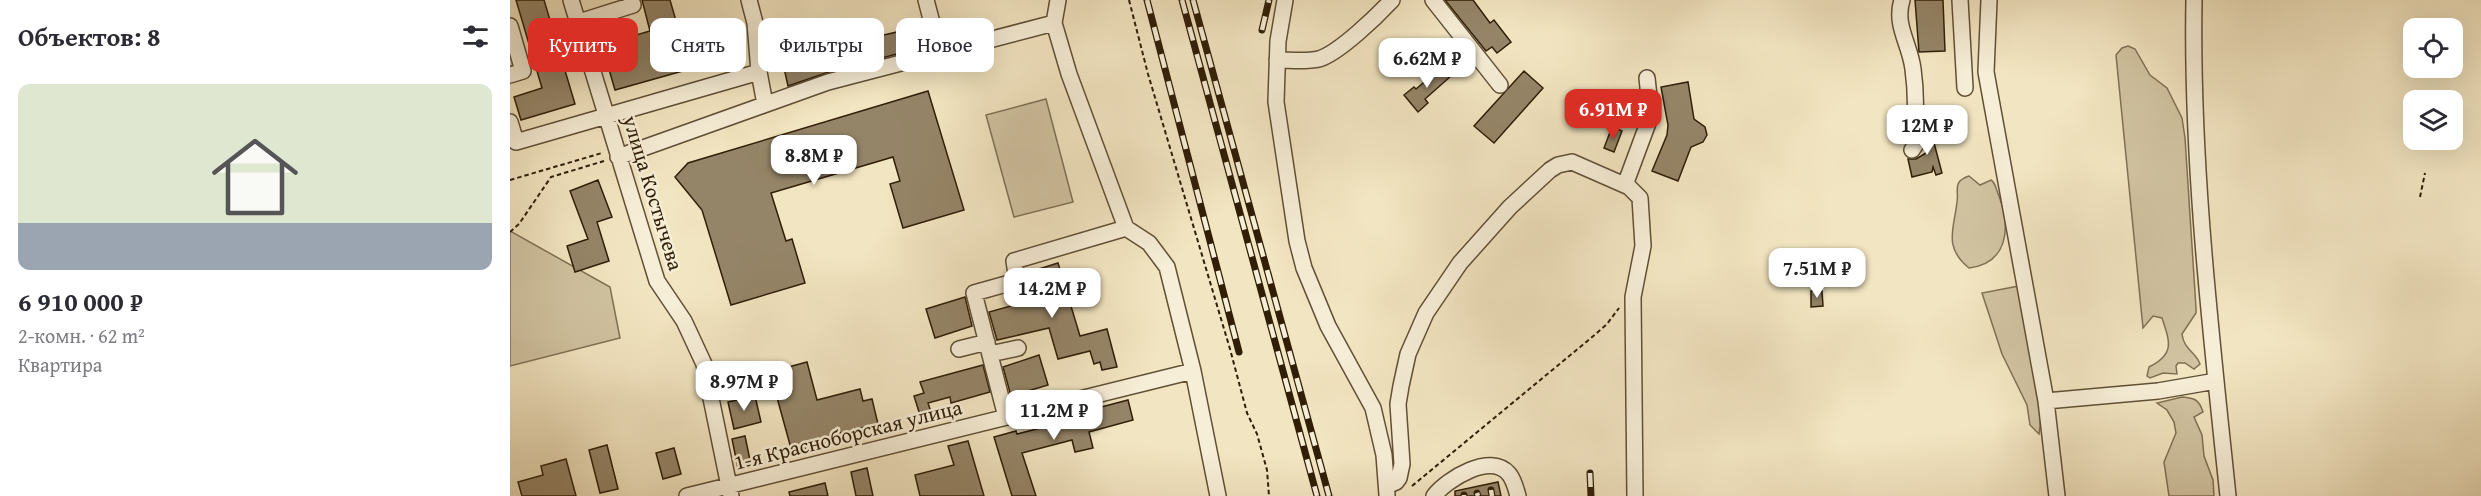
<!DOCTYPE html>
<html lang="ru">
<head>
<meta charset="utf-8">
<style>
  :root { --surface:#fff; --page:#f2f2f3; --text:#2b2b33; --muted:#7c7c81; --line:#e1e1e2; --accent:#d93025 }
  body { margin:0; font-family:"Gentium Book Plus",serif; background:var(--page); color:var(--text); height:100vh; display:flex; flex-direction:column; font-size:22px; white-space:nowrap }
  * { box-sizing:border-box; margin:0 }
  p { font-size:20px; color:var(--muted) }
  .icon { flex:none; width:33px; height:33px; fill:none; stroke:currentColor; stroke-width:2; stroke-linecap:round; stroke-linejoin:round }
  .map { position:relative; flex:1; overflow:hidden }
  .panel { display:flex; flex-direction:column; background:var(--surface); width:510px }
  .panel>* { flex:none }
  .guide { position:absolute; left:18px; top:18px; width:570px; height:54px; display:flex; gap:12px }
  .fabs { position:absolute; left:1893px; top:18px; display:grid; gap:12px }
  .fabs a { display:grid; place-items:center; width:60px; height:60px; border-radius:12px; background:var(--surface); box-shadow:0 6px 24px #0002; font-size:30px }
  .price { position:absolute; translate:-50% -51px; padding:0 14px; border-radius:12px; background:#fff; color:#222; font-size:20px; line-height:39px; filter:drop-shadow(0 2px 3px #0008) }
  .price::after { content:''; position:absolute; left:50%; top:36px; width:18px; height:14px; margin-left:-9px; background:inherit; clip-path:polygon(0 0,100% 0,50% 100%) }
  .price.on { background:var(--accent); color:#fff }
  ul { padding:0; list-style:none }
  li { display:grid; align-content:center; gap:12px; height:318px; padding:0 18px }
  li+li { border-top:2px solid var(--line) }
  li span { display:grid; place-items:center; height:186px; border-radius:12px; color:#555 }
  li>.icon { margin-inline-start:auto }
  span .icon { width:108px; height:108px; fill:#fffc; stroke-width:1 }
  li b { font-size:26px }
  h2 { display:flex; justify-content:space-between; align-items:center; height:72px; padding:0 18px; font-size:26px }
  .tag { padding:0 21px; border-radius:12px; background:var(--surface); box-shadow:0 6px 24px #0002; font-size:21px; line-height:54px }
  .tag.on { background:var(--accent); color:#fff }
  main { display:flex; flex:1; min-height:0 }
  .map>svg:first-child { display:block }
  .green { fill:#d1c3a1; stroke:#807054; stroke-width:1.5 }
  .building { fill:#958568; stroke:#301e07; stroke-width:1.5 }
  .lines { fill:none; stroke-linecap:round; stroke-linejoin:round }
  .minor-casing { stroke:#605036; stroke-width:18 }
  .path { stroke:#301e07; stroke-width:2; stroke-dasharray:4.5 3; stroke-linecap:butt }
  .minor { stroke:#f7eed7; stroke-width:15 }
  .rail-casing { stroke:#301e07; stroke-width:7 }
  .rail { stroke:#f7eed7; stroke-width:4.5; stroke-dasharray:14; stroke-linecap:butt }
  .labels { text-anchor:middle; stroke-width:5; stroke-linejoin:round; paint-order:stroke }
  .street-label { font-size:21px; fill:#301e07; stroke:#f7eed7 }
</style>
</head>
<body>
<main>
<section class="panel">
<h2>Объектов: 8<svg class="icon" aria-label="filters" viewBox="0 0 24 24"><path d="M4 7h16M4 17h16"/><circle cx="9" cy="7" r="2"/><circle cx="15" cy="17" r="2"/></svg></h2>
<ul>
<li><span style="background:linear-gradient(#dfe7d0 75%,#9aa5b1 0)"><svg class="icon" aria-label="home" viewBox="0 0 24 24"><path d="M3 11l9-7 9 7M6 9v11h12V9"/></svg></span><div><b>6 910 000 ₽</b><p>2-комн. · 62 m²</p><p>Квартира</p></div></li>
</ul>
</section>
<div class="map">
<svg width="1971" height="496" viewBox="0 0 1971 496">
  <rect width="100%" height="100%" fill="#f2e5c1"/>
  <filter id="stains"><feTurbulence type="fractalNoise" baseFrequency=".00333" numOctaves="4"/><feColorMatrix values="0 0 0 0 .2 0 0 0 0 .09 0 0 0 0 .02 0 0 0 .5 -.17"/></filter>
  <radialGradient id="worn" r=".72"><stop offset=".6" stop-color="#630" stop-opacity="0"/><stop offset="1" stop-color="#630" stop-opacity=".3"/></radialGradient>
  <!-- green -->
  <path class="green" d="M 1618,46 L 1625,49 L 1640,75 L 1657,88 L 1672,118 L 1675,138 L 1686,308 L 1686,313 L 1672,334 C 1674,350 1686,352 1690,364 L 1684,369 L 1675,363 L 1668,363 L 1666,366 L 1667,374 L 1653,373 L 1640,378 L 1637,376 L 1639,367 C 1665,354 1660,342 1652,318 L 1643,316 L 1633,328 L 1606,55 L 1612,48 Z
    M 536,99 L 563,202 L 504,217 L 476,115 Z
    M 1459,176 L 1470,185 L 1481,180 C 1486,183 1486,190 1489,196 C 1501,228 1498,263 1459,268 C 1433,247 1444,229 1447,202 C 1449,189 1442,182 1459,176 Z
    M 0,231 L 100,287 L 110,338 L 0,366 Z
    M 1509,286 C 1516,324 1536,399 1529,434 L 1520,425 L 1517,405 L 1492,354 L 1472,293 Z
    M 1672,397 C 1684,398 1689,399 1693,412 L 1684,417 L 1692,435 L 1694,456 L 1703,480 L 1704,496 L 1659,496 L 1654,462 L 1666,433 L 1664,422 L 1657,410 L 1647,403 Z"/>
  <!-- building -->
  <path class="building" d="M 6,0 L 34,0 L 65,104 L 11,120 L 4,97 L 32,88 Z
    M 132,0 L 160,0 L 180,69 L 105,90 L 92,45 L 140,31 Z
    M 935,0 L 963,0 L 980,23 L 984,20 L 1001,42 L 987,53 L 982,47 L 976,51 Z
    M 1405,0 L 1433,0 L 1435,51 L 1409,52 Z
    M 408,27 L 413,47 L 316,73 L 278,86 L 272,59 Z
    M 933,66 L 941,76 L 915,99 L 918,103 L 908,112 L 894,95 L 904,87 L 906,89 Z
    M 1014,71 L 1033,88 L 984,143 L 964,126 Z
    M 1178,82 L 1184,119 L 1195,127 L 1197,135 L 1193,142 L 1181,147 L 1168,181 L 1142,171 L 1157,135 L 1158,125 L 1151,87 Z
    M 418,91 L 454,210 L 393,228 L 380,184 L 390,181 L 383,157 L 261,193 L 276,241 L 282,239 L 295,283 L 221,305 L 192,210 L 165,177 L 178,163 Z
    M 1420,123 L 1427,138 L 1423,139 L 1432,173 L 1426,175 L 1423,167 L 1422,172 L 1402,177 L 1398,159 L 1406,159 L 1416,153 L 1414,126 Z
    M 1102,127 L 1112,131 L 1104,152 L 1094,148 Z
    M 88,180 L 102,217 L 87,222 L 99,261 L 65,272 L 57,246 L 78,239 L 60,191 Z
    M 548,263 L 570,336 L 597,329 L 607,367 L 592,370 L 590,362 L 584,364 L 580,351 L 548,359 L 539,328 L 487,340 L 479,312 L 522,300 L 516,273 Z
    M 1301,291 L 1312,291 L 1313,306 L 1301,307 Z
    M 455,297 L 462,326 L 425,338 L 416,309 Z
    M 529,355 L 538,385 L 501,396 L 493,367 Z
    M 297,362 L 307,400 L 350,389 L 353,401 L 362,399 L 368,424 L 317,436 L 318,442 L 282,452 L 260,372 Z
    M 473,365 L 480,392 L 441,403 L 440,397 L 418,403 L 421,412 L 410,415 L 404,396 L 414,393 L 410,382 Z
    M 245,396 L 251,422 L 224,429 L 218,402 Z
    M 618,400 L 623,420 L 579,432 L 583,448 L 565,452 L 562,440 L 512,453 L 526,496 L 502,496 L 484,437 L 506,431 L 507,434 L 558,421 L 557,416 Z
    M 235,436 L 241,465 L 228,468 L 222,439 Z
    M 458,441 L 474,496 L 410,496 L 405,475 L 444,465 L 438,446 Z
    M 97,445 L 108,489 L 90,493 L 79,450 Z
    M 164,448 L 171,474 L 153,479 L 146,453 Z
    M 56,459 L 66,496 L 12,496 L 8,482 L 33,475 L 31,466 Z
    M 357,468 L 363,496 L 346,496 L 341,472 Z
    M 988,482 L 991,496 L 945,496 L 945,491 Z
    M 315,483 L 318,496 L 280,496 L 279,492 Z"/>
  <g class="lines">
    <!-- minor casing -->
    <g class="minor-casing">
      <path id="minor" d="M 61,0 L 147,281 L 174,321 L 194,364 L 221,496
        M 416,0 L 430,53
        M 548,0 L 544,23 L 559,74 L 616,228 L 639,243 L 657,267 L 683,371 L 708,496
        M 775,0 L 768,41 L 766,102 L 787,241 L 794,268 L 818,326 L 863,408 L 874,455 L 877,495
        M 923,0 L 990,85
        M 1392,0 C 1384,25 1400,44 1403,69 C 1405,84 1406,101 1405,116 C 1405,127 1402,133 1406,144 L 1402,150
        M 1450,0 L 1455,88
        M 1479,0 L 1476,72 L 1536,401 L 1547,496
        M 1684,0 C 1681,164 1701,333 1718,496
        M 69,22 L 123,5 L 121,0
        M 0,26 L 13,71 L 0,75
        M 767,60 C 780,60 796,62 809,59 C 829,53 867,16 882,0
        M 249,72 L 255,104
        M 0,122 L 6,142 L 249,72 L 245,23 L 239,0
        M 108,157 L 318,82 L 544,23
        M 1115,185 L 1141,115 L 1137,78
        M 449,349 L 477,342
        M 480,354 L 508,348
        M 1536,401 L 1648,391 L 1706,381
        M 496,417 L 464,293 L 507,281 L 504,261 L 616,228
        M 877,486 L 886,482 L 889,478 L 892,464 L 888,404 L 891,386 L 898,354 L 916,313 L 950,263 L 1000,207 L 1040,170 L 1048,165 L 1062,162 L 1119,187 L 1130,198 L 1133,246 L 1123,297 L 1125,496
        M 177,496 L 683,371
        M 924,496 C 937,479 981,452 999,474 C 1004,480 1006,489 1008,496"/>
    </g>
    <!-- path -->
    <path class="path" d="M 619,0 L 638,74 L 720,349 L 737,413 L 747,434 L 757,470 L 759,496
      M 0,180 L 92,153
      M 1910,197 L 1915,173
      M 0,232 L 9,224 L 41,177 L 94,161
      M 902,486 L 1081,338 L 1097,324 L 1109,308"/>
    <!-- minor -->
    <use href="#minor" class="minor"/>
    <!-- rail casing -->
    <g class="rail-casing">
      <path id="rail" d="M 637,0 L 729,352
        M 672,0 L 807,496
        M 683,0 L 819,496
        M 752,30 L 759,0
        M 1080,473 L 1081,496
        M 981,490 L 982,496
        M 967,493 L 968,496
        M 954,495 L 954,496"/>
    </g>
    <!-- rail -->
    <use href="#rail" class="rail"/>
  </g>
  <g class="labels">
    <!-- street labels -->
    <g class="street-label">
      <text transform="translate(143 193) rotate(73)" y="7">улица Костычева</text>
      <text transform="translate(338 435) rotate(-14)" y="7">1-я Красноборская улица</text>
    </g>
  </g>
  <rect width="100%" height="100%" filter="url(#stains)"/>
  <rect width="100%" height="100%" fill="url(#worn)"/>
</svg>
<div class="fabs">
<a><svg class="icon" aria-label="locate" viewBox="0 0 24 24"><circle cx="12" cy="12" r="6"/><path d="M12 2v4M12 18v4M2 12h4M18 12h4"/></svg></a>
<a><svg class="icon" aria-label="layers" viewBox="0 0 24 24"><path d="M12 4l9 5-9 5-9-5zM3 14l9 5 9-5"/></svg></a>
</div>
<b class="price" style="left:917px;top:89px">6.62M ₽</b>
<b class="price on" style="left:1103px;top:140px">6.91M ₽</b>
<b class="price" style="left:1417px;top:156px">12M ₽</b>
<b class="price" style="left:304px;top:186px">8.8M ₽</b>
<b class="price" style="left:1307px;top:299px">7.51M ₽</b>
<b class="price" style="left:542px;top:319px">14.2M ₽</b>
<b class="price" style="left:234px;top:412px">8.97M ₽</b>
<b class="price" style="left:544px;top:441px">11.2M ₽</b>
<div class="guide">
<a class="tag on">Купить</a>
<a class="tag">Снять</a>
<a class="tag">Фильтры</a>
<a class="tag">Новое</a>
</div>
</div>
</main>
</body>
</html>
